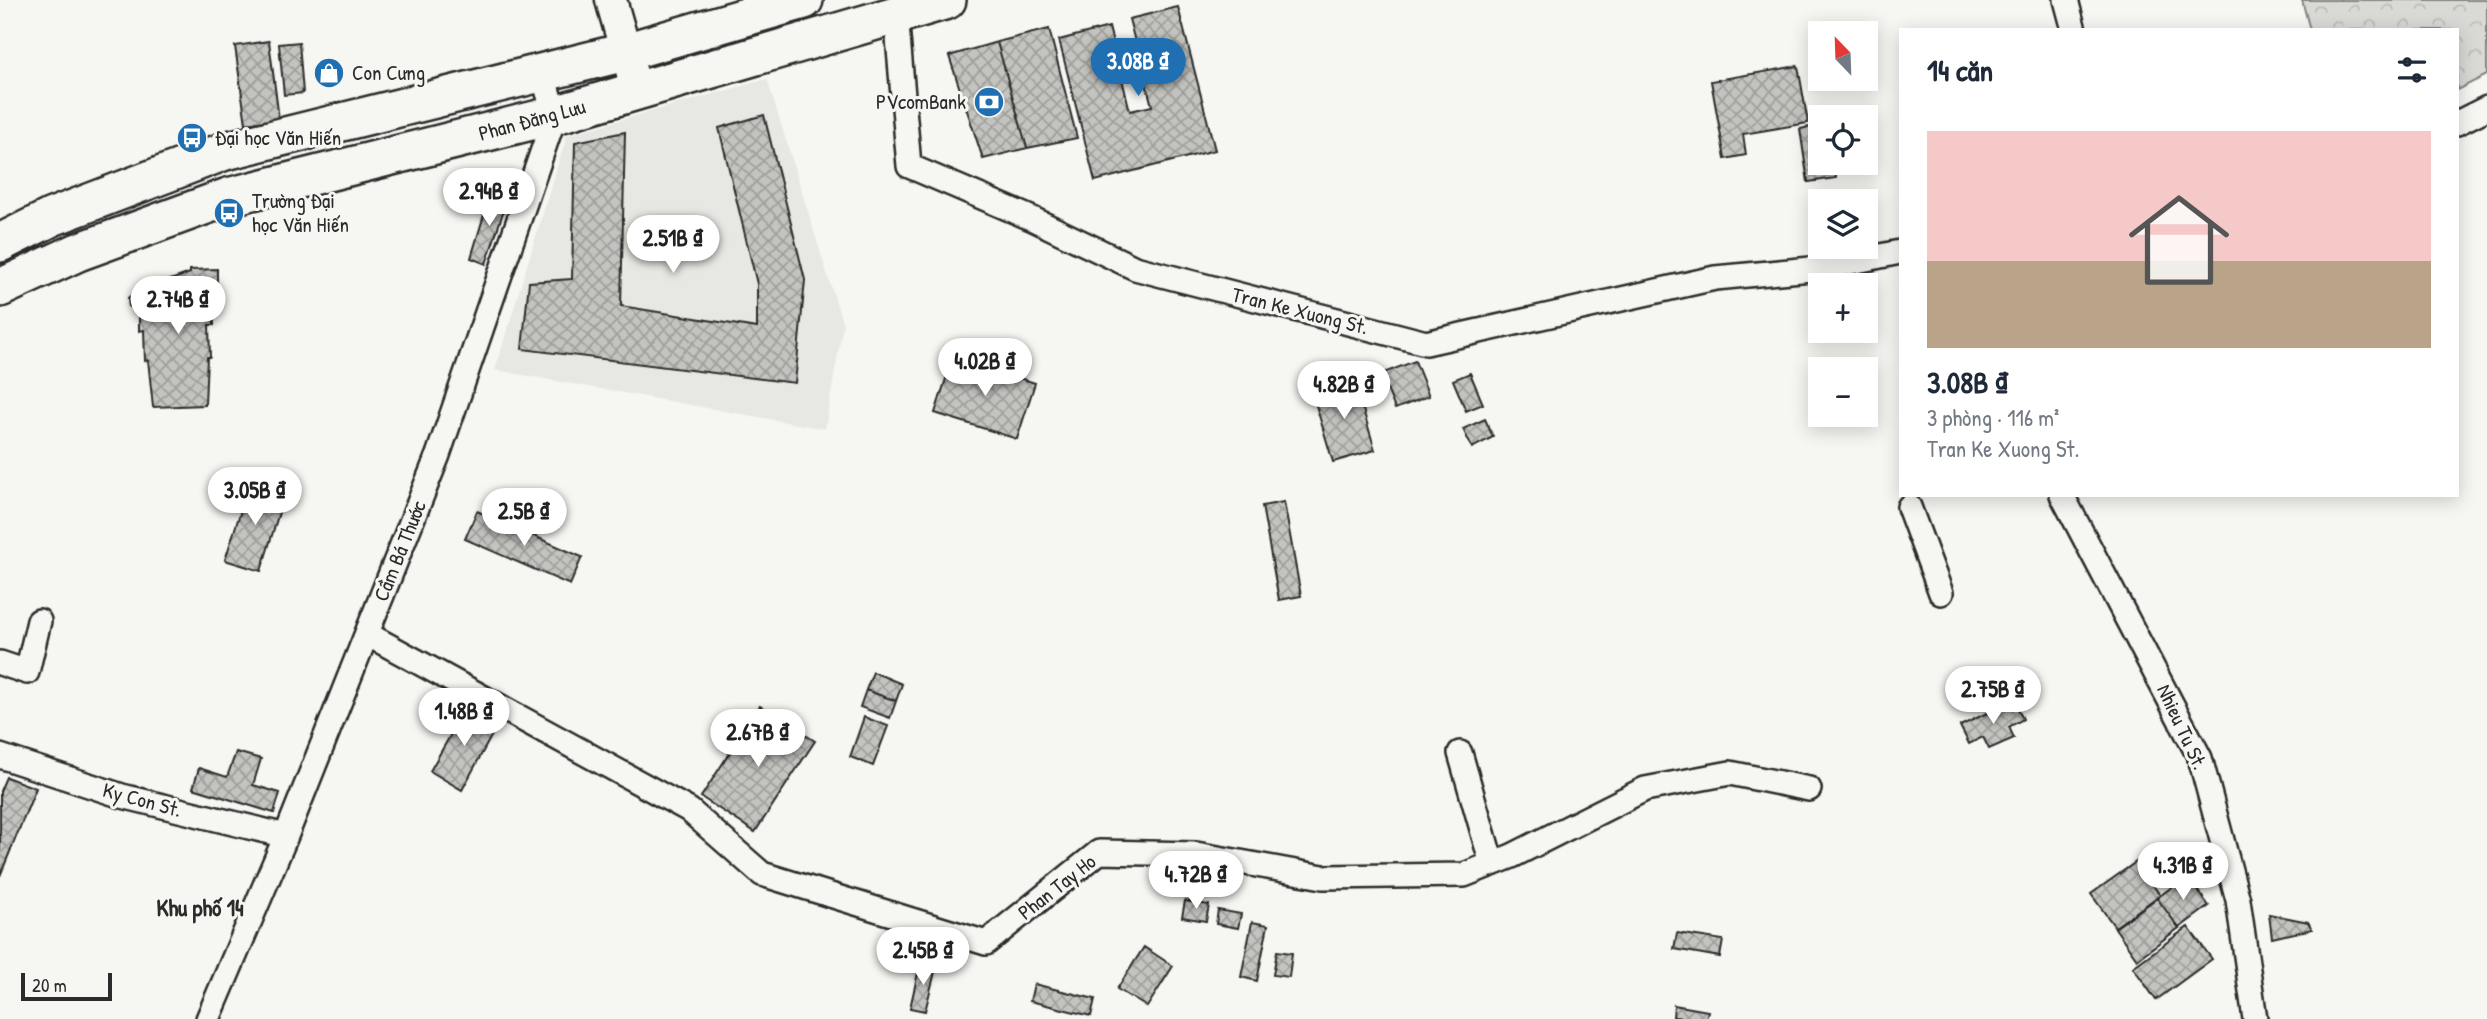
<!DOCTYPE html>
<html lang="vi">
<head>
<meta charset="utf-8">
<style>
  :root { --surface:#fff; --page:#f2f2f3; --text:#1f2937; --muted:#747a83; --line:#e0e1e3; --accent:#1f6fb2 }
  body { margin:0; font-family:"Patrick Hand",sans-serif; background:var(--page); color:var(--text); height:100vh; display:flex; flex-direction:column; font-size:26px; white-space:nowrap }
  * { box-sizing:border-box; margin:0 }
  p { font-size:23px; color:var(--muted) }
  .icon { flex:none; width:38px; height:38px; fill:none; stroke:currentColor; stroke-width:2; stroke-linecap:round; stroke-linejoin:round }
  .map { position:relative; flex:1; overflow:hidden }
  .sheet { position:absolute; left:1899px; top:28px; width:560px; height:469px; display:flex; flex-direction:column; background:var(--surface); border-radius:0px; box-shadow:0 4px 18px #0003 }
  .sheet>* { flex:none }
  .needle { width:46px; rotate:337deg }
  .fabs { position:absolute; left:1808px; top:21px; display:grid; gap:14px }
  .fabs a { display:grid; place-items:center; width:70px; height:70px; border-radius:0px; background:var(--surface); box-shadow:0 4px 18px #0003; font-size:35px }
  .scale { position:absolute; left:21px; bottom:18px; width:91px; box-sizing:border-box; padding-left:7px; border:4px solid #2b2b2b; border-top:0; font-size:19px; line-height:24px; white-space:nowrap; color:#2b2b2b; -webkit-text-stroke:5px #f6f6f2; paint-order:stroke }
  .price { position:absolute; translate:-50% -60px; padding:0 16px; border-radius:24px; background:#fff; color:#222; font-size:23px; line-height:46px; filter:drop-shadow(0 2px 4px #0008) }
  .price::after { content:''; position:absolute; left:50%; top:42px; width:21px; height:16px; margin-left:-10px; background:inherit; clip-path:polygon(0 0,100% 0,50% 100%) }
  .price.on { background:var(--accent); color:#fff }
  ul { padding:0; list-style:none }
  li { display:grid; align-content:center; gap:14px; height:371px; padding:0 28px }
  li+li { border-top:2px solid var(--line) }
  li span { display:grid; place-items:center; height:217px; border-radius:0px; color:#555 }
  li>.icon { margin-inline-start:auto }
  span .icon { width:126px; height:126px; fill:#fffc; stroke-width:1 }
  li b { font-size:30px }
  h2 { display:flex; justify-content:space-between; align-items:center; height:84px; padding:0 28px; font-size:30px }
  .map>svg:first-child { display:block }
  .built { fill:#e7e7e3 }
  .forest { fill:url(#forest-crowns); stroke:#828280; stroke-width:2 }
  .building { fill:url(#building-cross-hatch); stroke:#2b2b2b; stroke-width:2 }
  .lines { fill:none; stroke-linecap:round; stroke-linejoin:round }
  .minor-casing { stroke:#2b2b2b; stroke-width:28 }
  .tertiary-casing { stroke:#2b2b2b; stroke-width:35 }
  .primary-casing { stroke:#2b2b2b; stroke-width:42 }
  .minor { stroke:#f6f6f2; stroke-width:23 }
  .tertiary { stroke:#f6f6f2; stroke-width:30 }
  .primary { stroke:#f6f6f2; stroke-width:37 }
  .labels { text-anchor:middle; stroke-width:6; stroke-linejoin:round; paint-order:stroke }
  .poi-label { font-size:21px; fill:#2b2b2b; stroke:#f6f6f2; text-anchor:start }
  .street-label { font-size:21px; fill:#2b2b2b; stroke:#f6f6f2 }
  .neighbourhood-label { font-size:23px; font-weight:bold; fill:#2b2b2b; stroke:#f6f6f2 }
</style>
</head>
<body>
<div class="map">
<svg width="2487" height="1019" viewBox="0 0 2487 1019">
  <defs>
    <pattern id="forest-crowns" width="20" height="18" patternUnits="userSpaceOnUse" patternTransform="scale(1.75)"><rect width="20" height="18" fill="#d9d9d5"/><path d="M2 6a3 3 0 1 1 6 0M12 15a3 3 0 1 1 6 0" fill="none" stroke="#babab7"/></pattern>
    <pattern id="building-cross-hatch" width="8" height="8" patternUnits="userSpaceOnUse" patternTransform="scale(1.75)"><rect width="8" height="8" fill="#c3c3c0"/><path d="M0 0l8 8M0 8l8-8" fill="none" stroke="#9f9f9c"/></pattern>
  </defs>
  <rect width="100%" height="100%" fill="#f6f6f2"/>
  <filter id="ink" filterUnits="userSpaceOnUse"><feTurbulence type="fractalNoise" baseFrequency=".0143" numOctaves="2"/><feDisplacementMap in="SourceGraphic" scale="14" xChannelSelector="R" yChannelSelector="G"/><feConvolveMatrix kernelMatrix="1 2 1 2 8 2 1 2 1" color-interpolation-filters="sRGB"/></filter>
  <g filter="url(#ink)">
    <!-- built -->
    <path class="built" d="M 767,79 L 843,325 L 825,429 L 495,370 L 567,135 Z"/>
    <!-- forest -->
    <path class="forest" d="M 2302,0 L 2487,0 L 2487,75 L 2457,90 L 2457,30 L 2310,30 Z"/>
    <!-- building -->
    <path class="building" d="M 1178,7 L 1215,150 L 1095,181 L 1059,40 L 1109,27 L 1130,111 L 1152,106 L 1129,19 Z
      M 1049,29 L 1077,138 L 1027,148 L 997,42 Z
      M 269,41 L 279,119 L 246,124 L 235,46 Z
      M 299,42 L 303,93 L 284,95 L 279,44 Z
      M 997,42 L 1027,148 L 983,159 L 949,56 Z
      M 1798,66 L 1808,123 L 1743,134 L 1746,155 L 1725,159 L 1711,81 Z
      M 764,115 L 805,280 L 795,383 L 522,349 L 529,282 L 572,279 L 575,142 L 625,132 L 621,306 L 757,328 L 757,284 L 719,128 Z
      M 1820,125 L 1820,163 L 1834,163 L 1836,178 L 1808,182 L 1800,129 Z
      M 490,195 L 508,197 L 486,264 L 471,258 Z
      M 217,269 L 217,306 L 213,306 L 214,325 L 209,325 L 210,357 L 207,357 L 205,405 L 153,407 L 148,360 L 145,361 L 144,330 L 139,331 L 139,309 L 129,307 L 128,298 L 134,293 L 190,273 L 190,270 Z
      M 953,357 L 1035,383 L 1017,439 L 935,413 Z
      M 1415,361 L 1429,396 L 1395,409 L 1381,374 Z
      M 1470,373 L 1483,404 L 1466,411 L 1453,380 Z
      M 1354,379 L 1375,450 L 1333,462 L 1312,392 Z
      M 1485,419 L 1493,437 L 1472,448 L 1463,429 Z
      M 250,482 L 285,493 L 261,571 L 225,560 Z
      M 1284,502 L 1301,596 L 1279,600 L 1262,506 Z
      M 477,511 L 582,557 L 570,585 L 465,539 Z
      M 873,672 L 902,684 L 896,701 L 866,690 Z
      M 866,690 L 896,701 L 890,718 L 860,707 Z
      M 2014,700 L 2023,719 L 2009,727 L 2014,738 L 1989,749 L 1983,737 L 1969,744 L 1960,726 Z
      M 467,706 L 499,722 L 462,790 L 430,771 Z
      M 760,706 L 815,741 L 755,832 L 701,797 Z
      M 864,717 L 888,726 L 873,766 L 850,757 Z
      M 236,752 L 261,759 L 253,785 L 280,793 L 274,813 L 193,788 L 199,768 L 227,777 Z
      M 6,777 L 36,788 L 0,876 L 0,791 Z
      M 2136,862 L 2160,895 L 2115,927 L 2091,894 Z
      M 2187,876 L 2209,906 L 2179,928 L 2157,898 Z
      M 2157,898 L 2179,928 L 2137,959 L 2115,928 Z
      M 1185,901 L 1209,905 L 1206,921 L 1182,917 Z
      M 1218,910 L 1241,914 L 1238,928 L 1216,924 Z
      M 2269,914 L 2308,922 L 2312,929 L 2272,938 Z
      M 1252,922 L 1268,925 L 1257,981 L 1241,977 Z
      M 2188,927 L 2212,959 L 2156,1000 L 2133,967 Z
      M 1677,933 L 1723,940 L 1720,957 L 1674,949 Z
      M 1144,947 L 1173,966 L 1147,1007 L 1117,989 Z
      M 1277,951 L 1292,953 L 1289,977 L 1273,975 Z
      M 920,964 L 936,968 L 925,1011 L 910,1008 Z
      M 1034,984 L 1095,999 L 1091,1016 L 1030,1001 Z
      M 1674,1005 L 1708,1011 L 1706,1019 L 1673,1017 Z"/>
    <g class="lines">
      <!-- minor casing -->
      <g class="minor-casing">
        <path id="minor" d="M 2066,0 L 2074,30
          M 896,14 L 909,166 L 1033,219 L 1135,268 L 1426,343 L 1715,278 L 1822,268 L 1900,252
          M 2457,123 L 2487,108
          M 2062,495 L 2200,758 L 2238,900 L 2255,1019
          M 1909,507 L 1941,593
          M 367,634 L 689,810 L 762,874 L 986,943 L 1099,852 L 1196,854 L 1323,877 L 1464,875 L 1512,856 L 1645,789 L 1730,773 L 1809,789
          M 0,663 L 27,672 L 39,621
          M 1460,753 L 1492,864
          M 0,756 L 122,796 L 286,836
          M 208,1019 L 286,836 L 438,455 L 555,115 L 542,73"/>
      </g>
      <!-- tertiary casing -->
      <g class="tertiary-casing">
        <path id="tertiary" d="M 611,0 L 637,91"/>
      </g>
      <!-- primary casing -->
      <g class="primary-casing">
        <path id="primary" d="M 0,243 L 52,217 L 225,151 L 625,52 L 804,0
          M 0,288 L 78,252 L 228,197 L 555,115 L 947,0"/>
      </g>
      <!-- minor -->
      <use href="#minor" class="minor"/>
      <!-- tertiary -->
      <use href="#tertiary" class="tertiary"/>
      <!-- primary -->
      <use href="#primary" class="primary"/>
    </g>
  </g>
  <!-- icons -->
  <defs>
    <g id="shop-disc" transform="scale(1.575)"><circle r="9.5" fill="#1f6fb2" stroke="#f6f6f2"/><path d="M-5-2.5h2.3a2.7 3.5 0 0 1 5.4 0H5L5.5 6h-11ZM-1.5-2.5h3a1.5 2.3 0 0 0-3 0Z" fill="#fff"/></g>
    <g id="bank-disc" transform="scale(1.575)"><circle r="9.5" fill="#1f6fb2" stroke="#f6f6f2"/><path d="M-6-4H6V4H-6ZM0-2.3a2.3 2.3 0 1 0 0 4.6a2.3 2.3 0 1 0 0-4.6Z" fill="#fff"/></g>
    <g id="bus-disc" transform="scale(1.575)"><circle r="9.5" fill="#1f6fb2" stroke="#f6f6f2"/><path d="M-5-6H5V4H4V6H2V4H-2V6H-4V4H-5ZM-3.5-4V0h7V-4ZM-3.5 1.2v1.5H-2V1.2ZM2 1.2v1.5H3.5V1.2Z" fill="#fff"/></g>
  </defs>
  <g fill-rule="evenodd">
    <use href="#shop-disc" x="329" y="73"/>
    <use href="#bank-disc" x="989" y="102"/>
    <use href="#bus-disc" x="192" y="138"/>
    <use href="#bus-disc" x="229" y="213"/>
  </g>
  <g class="labels">
    <!-- poi labels -->
    <g class="poi-label">
      <text x="352" y="80">Con Cưng</text>
      <text x="966" y="109" text-anchor="end">PVcomBank</text>
      <text x="215" y="145">Đại học Văn Hiến</text>
      <text x="252" y="208">Trường Đại<tspan x="252" dy="24">học Văn Hiến</tspan></text>
    </g>
    <!-- street labels -->
    <g class="street-label">
      <text transform="translate(532 120) rotate(-15)" y="7">Phan Đăng Lưu</text>
      <text transform="translate(1300 311) rotate(14)" y="7">Tran Ke Xuong St.</text>
      <text transform="translate(400 551) rotate(-68)" y="7">Cầm Bá Thước</text>
      <text transform="translate(2182 727) rotate(65)" y="7">Nhieu Tu St.</text>
      <text transform="translate(142 800) rotate(15)" y="7">Ky Con St.</text>
      <text transform="translate(1057 887) rotate(-38)" y="7">Phan Tay Ho</text>
    </g>
    <!-- neighbourhood labels -->
    <g class="neighbourhood-label">
      <text x="200" y="916">Khu phố 14</text>
    </g>
  </g>
</svg>
<div class="fabs">
<a><svg class="needle" viewBox="-14 -14 28 28"><path d="M0-13l5 13h-10z" fill="#e53935"/><path d="M0 13l5-13h-10z" fill="#747a83"/></svg></a>
<a><svg class="icon" aria-label="locate" viewBox="0 0 24 24"><circle cx="12" cy="12" r="6"/><path d="M12 2v4M12 18v4M2 12h4M18 12h4"/></svg></a>
<a><svg class="icon" aria-label="layers" viewBox="0 0 24 24"><path d="M12 4l9 5-9 5-9-5zM3 14l9 5 9-5"/></svg></a>
<a>+</a>
<a>−</a>
</div>
<div class="scale">20 m</div>
<b class="price on" style="left:1138px;top:98px">3.08B ₫</b>
<b class="price" style="left:489px;top:228px">2.94B ₫</b>
<b class="price" style="left:673px;top:275px">2.51B ₫</b>
<b class="price" style="left:178px;top:336px">2.74B ₫</b>
<b class="price" style="left:985px;top:398px">4.02B ₫</b>
<b class="price" style="left:1344px;top:421px">4.82B ₫</b>
<b class="price" style="left:255px;top:527px">3.05B ₫</b>
<b class="price" style="left:524px;top:548px">2.5B ₫</b>
<b class="price" style="left:1993px;top:726px">2.75B ₫</b>
<b class="price" style="left:464px;top:748px">1.48B ₫</b>
<b class="price" style="left:758px;top:769px">2.67B ₫</b>
<b class="price" style="left:2183px;top:902px">4.31B ₫</b>
<b class="price" style="left:1196px;top:911px">4.72B ₫</b>
<b class="price" style="left:923px;top:987px">2.45B ₫</b>
<section class="sheet">
<h2>14 căn<svg class="icon" aria-label="filters" viewBox="0 0 24 24"><path d="M4 7h16M4 17h16"/><circle cx="9" cy="7" r="2"/><circle cx="15" cy="17" r="2"/></svg></h2>
<ul>
<li><span style="background:linear-gradient(#f6c9c9 60%,#b9a48a 0)"><svg class="icon" aria-label="home" viewBox="0 0 24 24"><path d="M3 11l9-7 9 7M6 9v11h12V9"/></svg></span><div><b>3.08B ₫</b><p>3 phòng · 116 m²</p><p>Tran Ke Xuong St.</p></div></li>
</ul>
</section>
</div>
</body>
</html>
